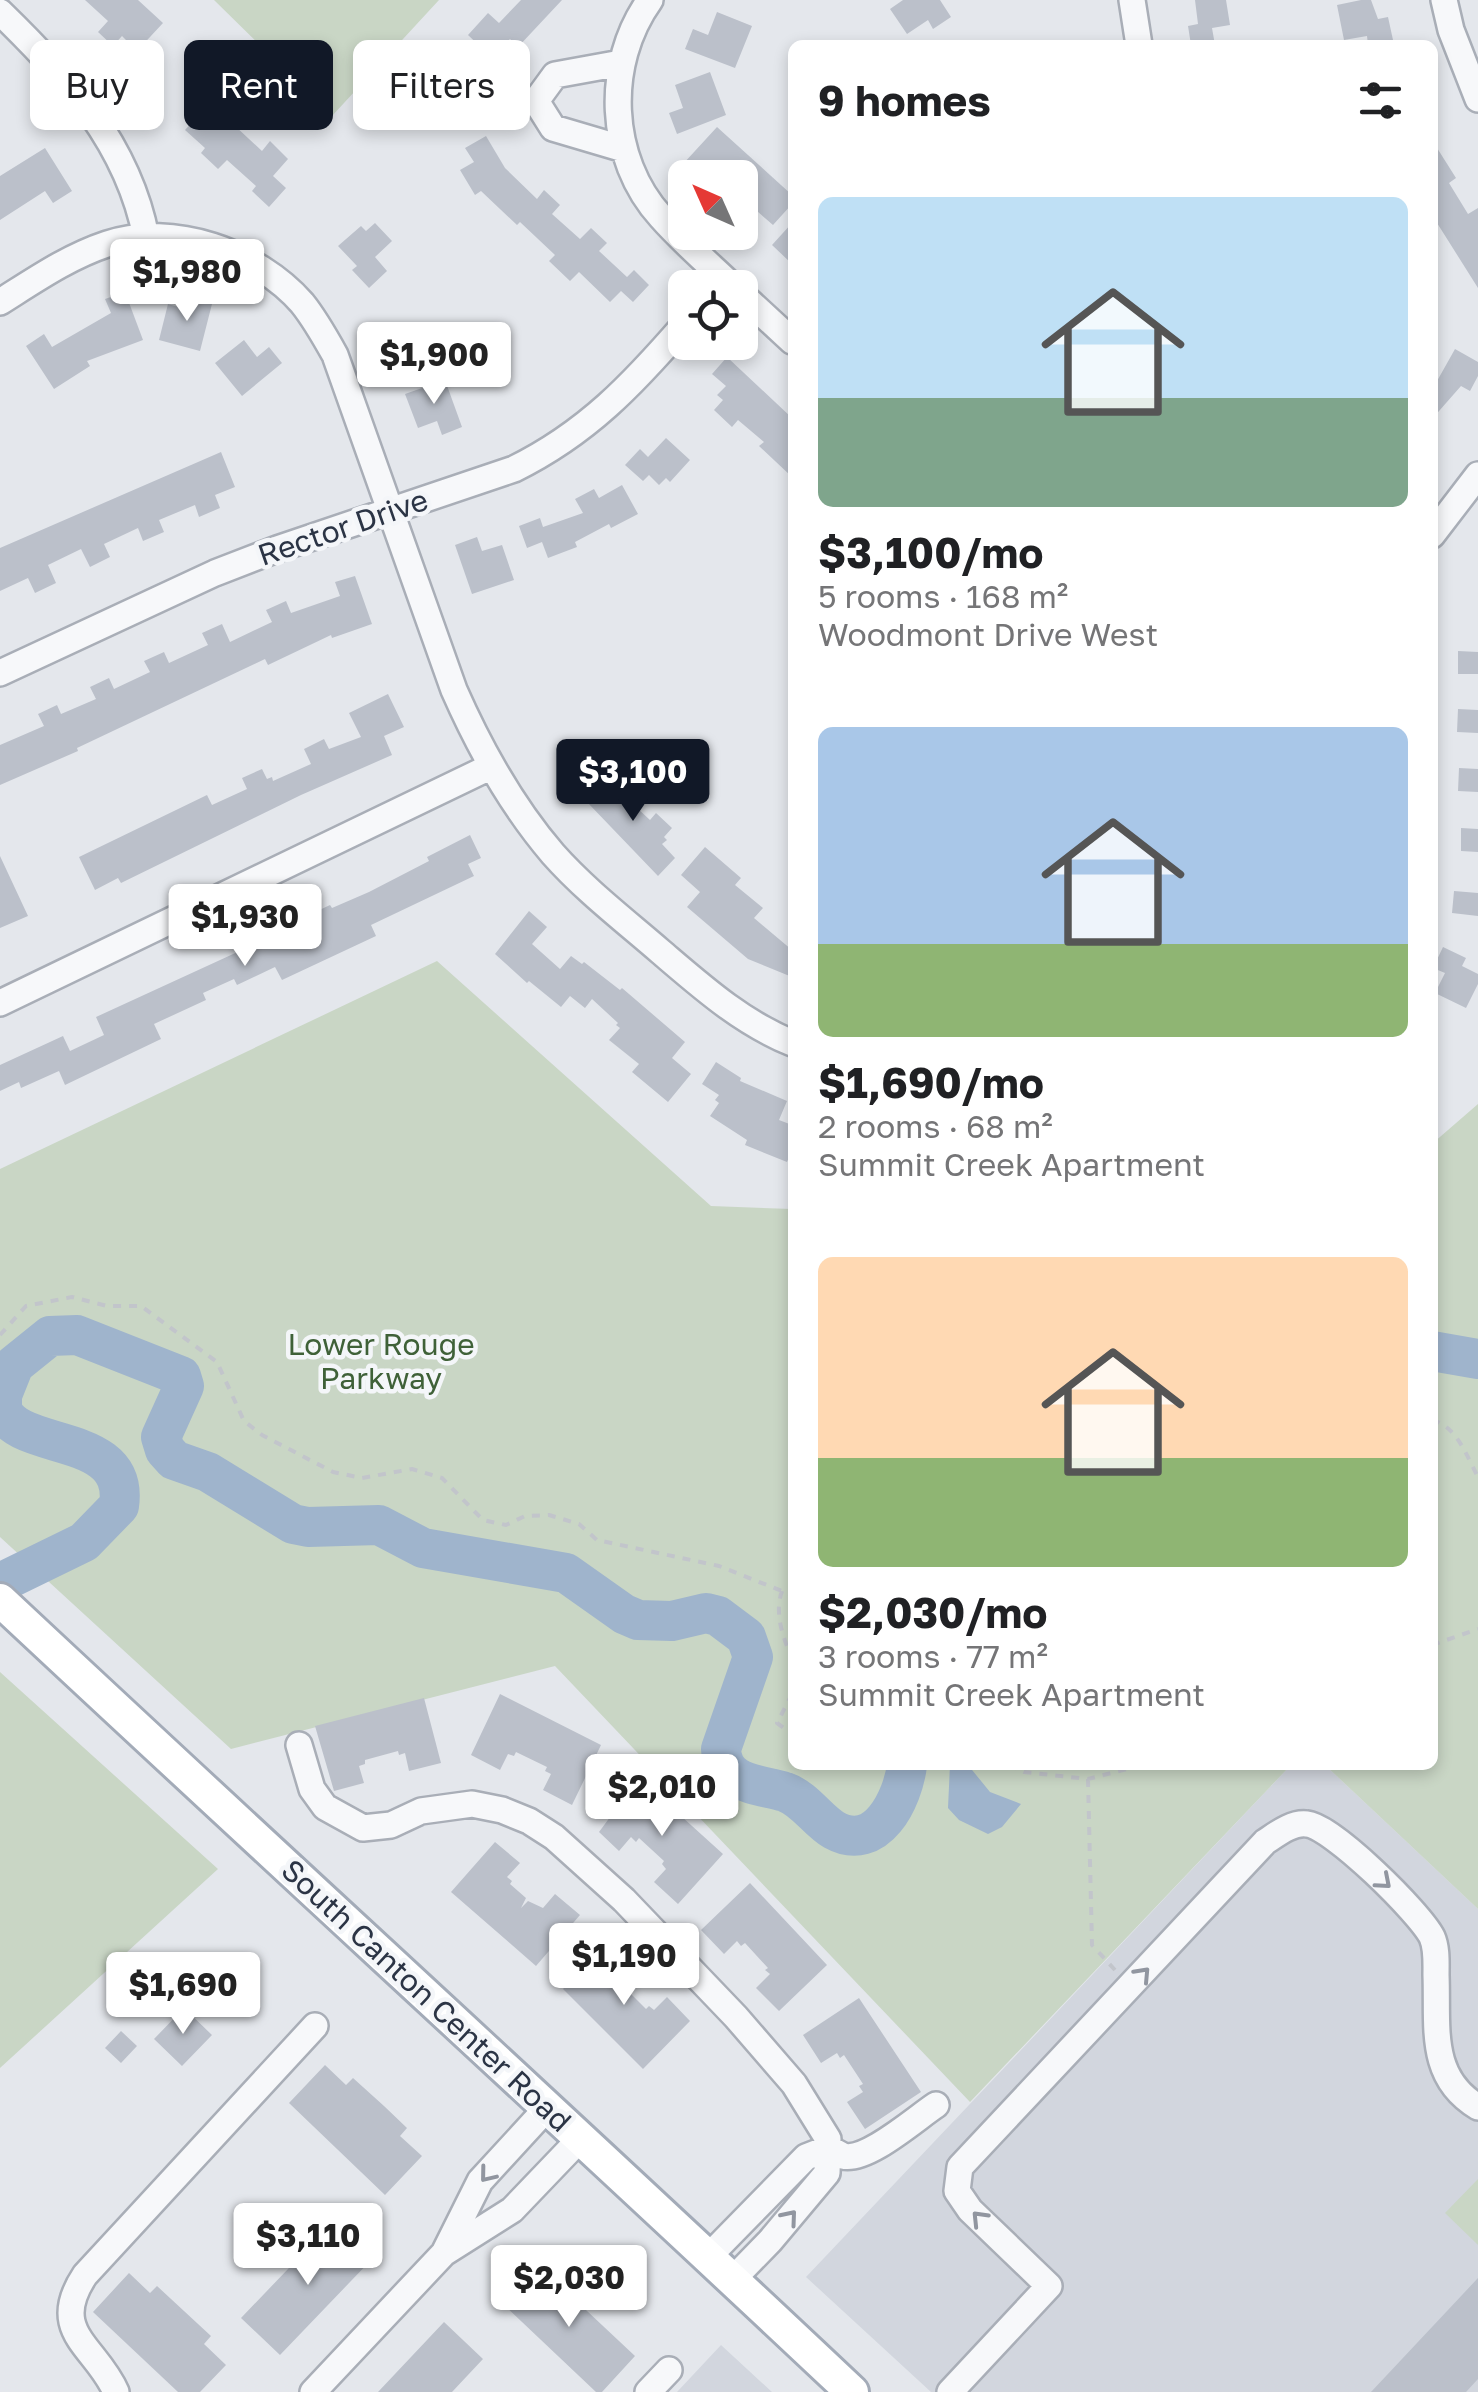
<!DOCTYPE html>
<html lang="en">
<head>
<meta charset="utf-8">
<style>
  :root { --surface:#fff; --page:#f2f2f2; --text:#202124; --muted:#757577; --accent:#111827 }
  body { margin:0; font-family:"Golos Text",sans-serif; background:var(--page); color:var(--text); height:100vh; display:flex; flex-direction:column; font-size:38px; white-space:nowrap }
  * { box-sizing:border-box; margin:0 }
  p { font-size:32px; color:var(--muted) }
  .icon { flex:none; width:55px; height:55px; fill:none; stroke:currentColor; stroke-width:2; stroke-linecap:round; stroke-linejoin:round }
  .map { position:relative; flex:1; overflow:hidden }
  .drawer { position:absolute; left:788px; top:40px; width:650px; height:1730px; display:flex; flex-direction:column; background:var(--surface); border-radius:15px; box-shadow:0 5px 15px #0003 }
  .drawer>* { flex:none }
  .hud { position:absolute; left:30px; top:40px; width:608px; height:90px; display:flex; gap:20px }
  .needle { width:65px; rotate:315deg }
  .fabs { position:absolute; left:668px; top:160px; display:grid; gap:20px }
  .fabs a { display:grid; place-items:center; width:90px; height:90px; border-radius:15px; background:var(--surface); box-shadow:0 5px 15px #0003; font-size:50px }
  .price { position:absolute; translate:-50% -85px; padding:0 22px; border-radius:10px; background:#fff; color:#222; font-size:32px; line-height:65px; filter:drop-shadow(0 2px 5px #0008) }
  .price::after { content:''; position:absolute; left:50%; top:60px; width:30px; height:22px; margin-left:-15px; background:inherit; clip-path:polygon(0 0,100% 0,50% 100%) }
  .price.active { background:var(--accent); color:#fff }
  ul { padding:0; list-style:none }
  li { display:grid; align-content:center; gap:20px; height:530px; padding:0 30px }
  li span { display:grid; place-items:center; height:310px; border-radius:15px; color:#555 }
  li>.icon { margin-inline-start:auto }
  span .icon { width:180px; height:180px; fill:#fffc; stroke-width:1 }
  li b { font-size:42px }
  h2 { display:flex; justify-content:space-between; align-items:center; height:120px; padding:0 30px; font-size:42px }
  .pill { padding:0 35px; border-radius:15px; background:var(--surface); box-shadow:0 5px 15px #0003; font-size:35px; line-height:90px }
  .pill.active { background:var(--accent); color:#fff }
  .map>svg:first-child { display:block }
  .built { fill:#d2d6de }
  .green { fill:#c9d6c5 }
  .water { fill:#9fb4cc }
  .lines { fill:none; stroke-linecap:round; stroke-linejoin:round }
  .river { stroke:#9fb4cc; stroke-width:40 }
  .building { fill:#bbc0ca }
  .minor-casing { stroke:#a9aeb7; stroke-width:30 }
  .major-casing { stroke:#a3abb8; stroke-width:38 }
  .path { stroke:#c2c5cb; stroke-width:4; stroke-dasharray:8 8; stroke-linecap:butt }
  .minor { stroke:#f7f8fa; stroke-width:25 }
  .major { stroke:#fff; stroke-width:32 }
  .oneway { stroke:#9196a0 }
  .labels { text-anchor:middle; stroke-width:9; stroke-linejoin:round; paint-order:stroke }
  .street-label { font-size:30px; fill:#2b3445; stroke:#f4f6f9 }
  .park-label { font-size:30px; fill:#3f6138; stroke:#f4f6f9 }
</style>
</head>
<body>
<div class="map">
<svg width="1478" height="2392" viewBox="0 0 1478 2392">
  <rect width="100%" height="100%" fill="#e4e7ec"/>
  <!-- built -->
  <path class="built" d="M 1291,1765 L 1325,1765 L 1478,1909 L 1478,2392 L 931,2392 L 806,2277 Z
    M 721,2345 L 772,2392 L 677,2392 Z"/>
  <!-- green -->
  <path class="green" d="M 214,0 L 439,0 L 332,116 Z
    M 437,961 L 711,1206 L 792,1209 L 792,1765 L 1291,1765 L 970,2102 L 555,1666 L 231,1749 L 0,1537 L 0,1169 Z
    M 1478,1104 L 1478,1909 L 1325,1765 L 1432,1765 L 1433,1143 Z
    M 0,1672 L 218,1869 L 0,2068 Z
    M 1478,2179 L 1478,2245 L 1445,2213 Z"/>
  <!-- water -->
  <path class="water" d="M 950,1765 L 968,1765 L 990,1792 L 1021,1804 L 1002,1827 L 988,1834 L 959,1820 L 948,1808 Z"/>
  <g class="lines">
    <!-- river -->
    <path class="river" d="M 1432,1351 L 1478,1359
      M 0,1583 L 84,1542 L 119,1506 C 130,1430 17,1453 2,1409 L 2,1395 L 14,1365 L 50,1336 L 77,1335 L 181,1376 L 184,1386 L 161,1437 L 165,1450 L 174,1460 L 208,1472 L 293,1524 L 308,1527 L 379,1525 L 423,1548 L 566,1573 L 624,1614 L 638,1620 L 672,1621 L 706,1613 L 718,1616 L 746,1637 L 753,1657 L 721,1749 C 722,1785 759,1784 785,1792 C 805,1799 817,1820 834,1830 C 877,1854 903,1798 907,1765"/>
  </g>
  <!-- building -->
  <path class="building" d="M 85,0 L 138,0 L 163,23 L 137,51 L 122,36 L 113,46 L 98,32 L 108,21 Z
    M 521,0 L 562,0 L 518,47 L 510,39 L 492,58 L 468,35 L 488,13 L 499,23 Z
    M 903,0 L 940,0 L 951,17 L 933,29 L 928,20 L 907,34 L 890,9 Z
    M 1195,0 L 1226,0 L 1230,25 L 1212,28 L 1215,45 L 1191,45 L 1188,26 L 1198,24 Z
    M 1361,0 L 1371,0 L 1378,19 L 1388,17 L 1393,40 L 1368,45 L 1367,36 L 1344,40 L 1337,5 Z
    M 717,12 L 752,26 L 735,68 L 685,49 L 693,29 L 708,35 Z
    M 468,71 L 491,75 L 487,96 L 464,92 Z
    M 710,72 L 726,115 L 677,134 L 669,113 L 683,108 L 675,85 Z
    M 444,85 L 458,87 L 478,121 L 439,114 Z
    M 219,104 L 238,121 L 234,125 L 262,151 L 270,141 L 288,159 L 273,176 L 286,188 L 269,207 L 252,191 L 256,186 L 227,160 L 218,169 L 201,153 L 205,148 L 185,130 L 205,108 L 211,113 Z
    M 717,127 L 792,195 L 792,204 L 773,225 L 757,211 L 740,228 L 740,178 L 698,178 L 683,164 Z
    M 486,136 L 505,168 L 537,199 L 544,190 L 560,205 L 552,214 L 580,239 L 591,228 L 607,243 L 599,251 L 627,277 L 634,270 L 649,285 L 633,302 L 621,291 L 610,302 L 579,272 L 570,281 L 549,261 L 555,255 L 520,222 L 517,225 L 481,191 L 475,195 L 460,170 L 474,162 L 465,148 Z
    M 1432,140 L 1456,178 L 1449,183 L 1468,214 L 1478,208 L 1478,288 L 1432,215 Z
    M 45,148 L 72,191 L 53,203 L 45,191 L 0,220 L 0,176 Z
    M 375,223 L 392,241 L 375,257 L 387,271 L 369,288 L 352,270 L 357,266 L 338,246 L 361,226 L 366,231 Z
    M 792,223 L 792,264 L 772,245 Z
    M 125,292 L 143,340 L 87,361 L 90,366 L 54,389 L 26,346 L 44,334 L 52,347 L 111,313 L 105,299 Z
    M 193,295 L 213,300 L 200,351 L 159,340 L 168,304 L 189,310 Z
    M 244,340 L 257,357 L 269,347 L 282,363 L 242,396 L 215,363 Z
    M 1455,349 L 1478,362 L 1478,376 L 1470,391 L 1461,386 L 1432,419 L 1432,390 Z
    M 727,357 L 792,418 L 792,477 L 759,446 L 764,442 L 738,420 L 732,427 L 714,410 L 723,400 L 717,395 L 726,386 L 712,374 Z
    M 445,380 L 462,427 L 442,435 L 437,421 L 418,428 L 405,394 Z
    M 666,438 L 690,460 L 670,482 L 666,478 L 659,485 L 649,475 L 643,481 L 625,465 L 640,449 L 648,457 Z
    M 221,452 L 235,487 L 215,495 L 220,508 L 199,517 L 195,505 L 159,520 L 164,532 L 143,541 L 138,528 L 104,544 L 110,557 L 90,567 L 81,549 L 48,565 L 56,583 L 35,593 L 28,578 L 0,591 L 0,548 Z
    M 622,485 L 638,514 L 611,528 L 609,524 L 575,542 L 577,547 L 548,558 L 542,542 L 527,548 L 519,526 L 540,518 L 543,527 L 583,513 L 575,499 L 594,489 L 599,498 Z
    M 477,537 L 482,551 L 502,545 L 514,580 L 472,594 L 455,545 Z
    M 355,576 L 372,624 L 332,638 L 331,635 L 268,665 L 265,659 L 77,748 L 78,751 L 0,785 L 0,745 L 44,726 L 38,714 L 57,705 L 61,714 L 96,699 L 90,687 L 109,678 L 114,689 L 150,672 L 144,661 L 164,652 L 169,663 L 208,645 L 202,633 L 222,624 L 230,642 L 272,622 L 266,610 L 286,601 L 291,613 L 340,596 L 335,582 Z
    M 1458,651 L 1478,652 L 1478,674 L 1458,674 Z
    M 388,694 L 404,727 L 384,736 L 392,755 L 301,795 L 121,883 L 118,878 L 95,890 L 79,857 L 207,795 L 212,805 L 247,789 L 242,778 L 262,769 L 267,779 L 272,777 L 273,781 L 311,764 L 304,749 L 324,739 L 329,749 L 361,737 L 349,713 Z
    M 1458,709 L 1478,710 L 1478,733 L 1457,732 Z
    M 1459,768 L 1478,769 L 1478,792 L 1458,791 Z
    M 616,772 L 631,787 L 623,795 L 650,820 L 656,813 L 672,828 L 664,837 L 667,840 L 662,844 L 675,858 L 658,876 L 587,802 Z
    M 1461,828 L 1478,829 L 1478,852 L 1461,851 Z
    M 470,835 L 481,858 L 468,864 L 474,876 L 371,925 L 376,936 L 282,980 L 275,967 L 237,985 L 234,979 L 203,993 L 206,1000 L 154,1024 L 161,1039 L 65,1085 L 59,1071 L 21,1088 L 19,1082 L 0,1091 L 0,1065 L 63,1036 L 70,1051 L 104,1035 L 96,1017 L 257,943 L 256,940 L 277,931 L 278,934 L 311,919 L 309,915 L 330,905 L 332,908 L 369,892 L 429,861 L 427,857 Z
    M 705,847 L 741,878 L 735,885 L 763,908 L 754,918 L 792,950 L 792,977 L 748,959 L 687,907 L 700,892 L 681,875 Z
    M 0,856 L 28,916 L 0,928 Z
    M 1454,891 L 1478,893 L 1478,916 L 1452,913 Z
    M 529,911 L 547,927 L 532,944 L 560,969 L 571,956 L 582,964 L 584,962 L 620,990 L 622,988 L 685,1042 L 672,1058 L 691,1074 L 668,1102 L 632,1072 L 639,1064 L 609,1040 L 620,1028 L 616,1025 L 618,1023 L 592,999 L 585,1008 L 570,996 L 561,1007 L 529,981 L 527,983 L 495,954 Z
    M 1443,947 L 1466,958 L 1462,966 L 1478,974 L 1478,984 L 1466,1008 L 1435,993 L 1445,973 L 1433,968 Z
    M 716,1062 L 741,1078 L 740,1081 L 787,1101 L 779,1120 L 792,1125 L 792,1150 L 787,1162 L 745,1145 L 747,1140 L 710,1116 L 719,1103 L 715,1100 L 719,1095 L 702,1084 Z
    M 500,1694 L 601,1745 L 572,1805 L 543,1790 L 551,1774 L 545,1771 L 547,1767 L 516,1752 L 514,1756 L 508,1754 L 500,1770 L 471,1755 Z
    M 424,1698 L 441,1763 L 409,1771 L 405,1753 L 399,1755 L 398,1751 L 365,1760 L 365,1764 L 359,1766 L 364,1783 L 334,1791 L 315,1726 Z
    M 639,1778 L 723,1854 L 678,1904 L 654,1882 L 666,1869 L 662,1864 L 664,1861 L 639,1838 L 636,1842 L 631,1837 L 619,1851 L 599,1832 Z
    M 495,1842 L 520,1863 L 507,1877 L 512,1881 L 510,1884 L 526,1898 L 521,1908 L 528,1901 L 543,1908 L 555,1894 L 580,1915 L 536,1966 L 451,1892 Z
    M 750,1883 L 827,1965 L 779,2011 L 756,1988 L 770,1974 L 765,1970 L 768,1968 L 745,1943 L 741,1946 L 737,1941 L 724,1954 L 701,1930 Z
    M 610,1942 L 633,1965 L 620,1978 L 624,1982 L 622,1985 L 646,2009 L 649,2006 L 654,2010 L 667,1997 L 690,2021 L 643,2069 L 563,1989 Z
    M 859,1998 L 921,2092 L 865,2129 L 847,2102 L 863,2092 L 859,2086 L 863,2084 L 844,2055 L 840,2058 L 837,2053 L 821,2063 L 803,2035 Z
    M 184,2008 L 212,2035 L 182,2066 L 154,2039 Z
    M 121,2031 L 137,2046 L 121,2063 L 105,2048 Z
    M 325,2065 L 346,2085 L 353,2078 L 384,2106 L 407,2128 L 400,2136 L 422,2156 L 385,2195 L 289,2103 Z
    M 335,2220 L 374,2257 L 280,2355 L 241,2318 Z
    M 538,2265 L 635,2356 L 602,2392 L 596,2392 L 502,2303 Z
    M 129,2273 L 150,2293 L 157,2286 L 211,2336 L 204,2344 L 226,2365 L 200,2392 L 178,2392 L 93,2312 Z
    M 1478,2278 L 1478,2379 L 1466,2392 L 1371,2392 Z
    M 444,2322 L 483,2359 L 452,2392 L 378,2392 Z"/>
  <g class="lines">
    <!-- minor casing -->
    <g class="minor-casing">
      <path id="minor" d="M 650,0 C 604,64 608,159 661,217 C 683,242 710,265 734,288
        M 1132,0 L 1139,45
        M 1444,0 L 1451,30 L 1478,99
        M 0,12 C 66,76 128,143 146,237
        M 621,63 L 555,75 L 536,101 L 553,128 L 624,149
        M 740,293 L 792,341
        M 0,302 C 35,280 68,257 107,244 C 173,222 257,252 302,303 C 315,319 325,337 335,355 L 454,690 C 480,749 511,805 553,854 C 585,890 624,920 661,952 C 702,987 741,1022 792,1043
        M 1432,535 L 1478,475
        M 0,673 L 215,573 L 277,549 L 514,469 C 587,433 633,384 685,324
        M 0,1003 L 492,766
        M 299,1745 L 312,1789 L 325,1807 L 363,1828 L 391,1825 L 421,1811 L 472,1804 L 502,1810 L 529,1821 L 554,1837 L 624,1900 L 736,2017 L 794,2084 L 828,2139 L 827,2173 L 770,2241 L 734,2278
        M 829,2148 C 830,2149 841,2155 843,2156 C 867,2162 916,2118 936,2105
        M 444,2253 L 480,2181 L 547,2108
        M 709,2256 L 806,2157 L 829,2148
        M 116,2392 C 96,2346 47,2332 85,2275 L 315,2026
        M 313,2392 L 444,2253 L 512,2210 L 579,2140
        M 648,2392 L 669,2370
        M 950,2392 L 1049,2286 L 970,2210 L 957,2191 L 960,2167 L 1265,1842 C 1277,1834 1292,1822 1307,1824 C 1332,1826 1420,1913 1432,1937 C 1437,1948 1436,1963 1436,1975 C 1438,2027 1428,2077 1478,2107"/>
    </g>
    <!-- major casing -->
    <g class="major-casing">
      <path id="major" d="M 0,1600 C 283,1865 570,2126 852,2392"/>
    </g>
    <!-- path -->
    <path class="path" d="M 0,1335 L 26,1306 L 72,1297 L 107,1306 L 141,1306 L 217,1362 L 244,1421 L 262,1435 L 333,1472 L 362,1478 L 412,1469 L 442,1478 L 483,1520 L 506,1525 L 525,1516 L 549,1515 L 579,1524 L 597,1540 L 719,1566 L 792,1595
      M 1432,1420 C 1457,1426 1467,1457 1478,1477
      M 782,1591 C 774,1613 783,1638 792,1658
      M 1432,1645 L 1478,1629
      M 792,1694 L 777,1723 L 784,1728 L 792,1728
      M 1009,1765 L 1024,1772 L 1088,1779 L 1143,1765
      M 1088,1779 L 1092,1945 L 1115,1970"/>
    <!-- minor -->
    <use href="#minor" class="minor"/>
    <!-- major -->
    <use href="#major" class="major"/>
  </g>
  <!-- one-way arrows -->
  <defs><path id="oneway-chevron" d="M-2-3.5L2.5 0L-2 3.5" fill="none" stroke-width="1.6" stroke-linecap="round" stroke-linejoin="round" transform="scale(2.5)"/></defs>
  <g class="oneway">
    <use href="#oneway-chevron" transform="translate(1384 1882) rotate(41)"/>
    <use href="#oneway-chevron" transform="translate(1143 1974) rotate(-47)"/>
    <use href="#oneway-chevron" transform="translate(487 2175) rotate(129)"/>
    <use href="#oneway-chevron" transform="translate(790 2217) rotate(-50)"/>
    <use href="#oneway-chevron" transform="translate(979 2218) rotate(-134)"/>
  </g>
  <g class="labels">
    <!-- street labels -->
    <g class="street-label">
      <text transform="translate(343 528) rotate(-19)" y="10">Rector Drive</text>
      <text transform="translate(426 1996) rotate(43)" y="10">South Canton Center Road</text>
    </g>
    <!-- park labels -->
    <g class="park-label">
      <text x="381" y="1355">Lower Rouge<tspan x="381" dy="34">Parkway</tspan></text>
    </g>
  </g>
</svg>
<div class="fabs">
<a><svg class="needle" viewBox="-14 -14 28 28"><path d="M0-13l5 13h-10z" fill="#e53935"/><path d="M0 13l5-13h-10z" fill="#757577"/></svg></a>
<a><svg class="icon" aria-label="locate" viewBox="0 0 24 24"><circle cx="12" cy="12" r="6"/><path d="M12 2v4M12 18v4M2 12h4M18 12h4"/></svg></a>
</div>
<b class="price" style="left:187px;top:324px">$1,980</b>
<b class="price" style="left:434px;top:407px">$1,900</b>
<b class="price active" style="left:633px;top:824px">$3,100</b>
<b class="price" style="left:245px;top:969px">$1,930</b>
<b class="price" style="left:662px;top:1839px">$2,010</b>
<b class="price" style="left:624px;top:2008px">$1,190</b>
<b class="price" style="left:183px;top:2037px">$1,690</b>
<b class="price" style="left:308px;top:2288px">$3,110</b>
<b class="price" style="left:569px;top:2330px">$2,030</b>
<div class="hud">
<a class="pill">Buy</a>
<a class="pill active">Rent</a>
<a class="pill">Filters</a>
</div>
<section class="drawer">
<h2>9 homes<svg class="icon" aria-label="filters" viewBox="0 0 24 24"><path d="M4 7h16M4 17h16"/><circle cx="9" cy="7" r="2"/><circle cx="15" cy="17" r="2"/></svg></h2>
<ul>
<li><span style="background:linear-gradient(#bfe0f5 65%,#7fa58c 0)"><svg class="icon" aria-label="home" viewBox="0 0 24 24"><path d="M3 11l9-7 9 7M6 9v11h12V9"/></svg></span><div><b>$3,100/mo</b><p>5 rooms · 168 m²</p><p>Woodmont Drive West</p></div></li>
<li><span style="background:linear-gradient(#a9c7e8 70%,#8fb573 0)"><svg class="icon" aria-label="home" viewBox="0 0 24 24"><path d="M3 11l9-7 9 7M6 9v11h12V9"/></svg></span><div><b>$1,690/mo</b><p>2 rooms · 68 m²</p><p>Summit Creek Apartment</p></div></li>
<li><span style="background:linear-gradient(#ffd9b3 65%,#8fb573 0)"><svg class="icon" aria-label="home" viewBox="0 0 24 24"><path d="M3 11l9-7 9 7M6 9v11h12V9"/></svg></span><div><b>$2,030/mo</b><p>3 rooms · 77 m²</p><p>Summit Creek Apartment</p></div></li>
</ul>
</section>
</div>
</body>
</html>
